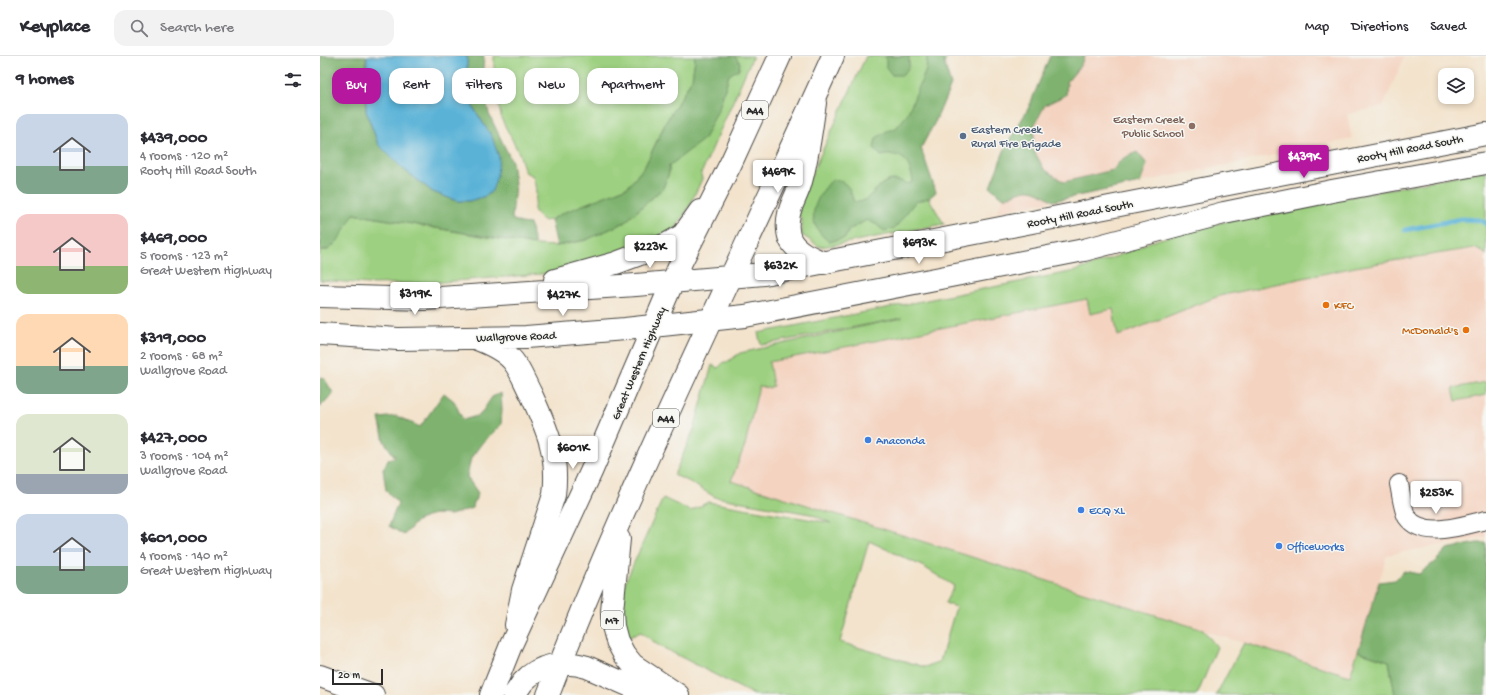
<!DOCTYPE html>
<html lang="en">
<head>
<meta charset="utf-8">
<style>
  :root { --surface:#fff; --page:#f2f2f3; --text:#2b2b33; --muted:#7c7c81; --line:#e1e1e2; --accent:#b5179e }
  body { margin:0; font-family:"Gochi Hand",sans-serif; background:var(--page); color:var(--text); height:100vh; display:flex; flex-direction:column; font-size:15px; white-space:nowrap }
  * { box-sizing:border-box; margin:0 }
  p { font-size:13px; color:var(--muted) }
  .icon { flex:none; width:22px; height:22px; fill:none; stroke:currentColor; stroke-width:2; stroke-linecap:round; stroke-linejoin:round }
  .map { position:relative; flex:1; overflow:hidden }
  .side { display:flex; flex-direction:column; background:var(--surface); width:320px }
  .side>* { flex:none }
  .hud { position:absolute; left:12px; top:12px; width:380px; height:36px; display:flex; gap:8px }
  .fabs { position:absolute; left:1118px; top:12px; display:grid; gap:8px }
  .fabs a { display:grid; place-items:center; width:36px; height:36px; border-radius:8px; background:var(--surface); box-shadow:0 2px 6px #0003; font-size:20px }
  .scale { position:absolute; left:12px; bottom:10px; width:51px; box-sizing:border-box; padding-left:4px; border:2px solid #2b2b2b; border-top:0; font-size:11px; line-height:14px; white-space:nowrap; color:#2b2b2b; -webkit-text-stroke:3px #f6f6f2; paint-order:stroke }
  .price { position:absolute; translate:-50% -34px; padding:0 9px; border-radius:4px; background:#fff; color:#222; font-size:13px; line-height:26px; filter:drop-shadow(0 1px 2px #0008) }
  .price::after { content:''; position:absolute; left:50%; top:24px; width:12px; height:9px; margin-left:-6px; background:inherit; clip-path:polygon(0 0,100% 0,50% 100%) }
  .price.active { background:var(--accent); color:#fff }
  ul { padding:0; list-style:none }
  li { display:flex; align-items:center; gap:12px; height:100px; padding:0 16px }
  li span { display:grid; place-items:center; flex:none; width:112px; height:80px; border-radius:12px; color:#555 }
  li>.icon { margin-inline-start:auto }
  span .icon { width:48px; height:48px; fill:#fffc; stroke-width:1 }
  li b { font-size:17px }
  h2 { display:flex; justify-content:space-between; align-items:center; height:48px; padding:0 16px; font-size:17px }
  .chip { padding:0 14px; border-radius:12px; background:var(--surface); box-shadow:0 2px 6px #0003; font-size:14px; line-height:36px }
  .chip.active { background:var(--accent); color:#fff }
  header { display:flex; align-items:center; gap:24px; box-sizing:border-box; height:56px; padding:0 20px; background:var(--surface); border-bottom:1px solid var(--line) }
  header strong { font-size:19px }
  nav { display:flex; gap:22px; margin-inline-start:auto; font-size:14px }
  .search { width:280px; height:36px; background:var(--page); display:flex; align-items:center; gap:10px; box-sizing:border-box; padding:0 14px; border-radius:12px; color:var(--muted); font-size:15px }
  main { display:flex; flex:1; min-height:0 }
  .map>svg:first-child { display:block }
  .built { fill:#f4d3c0 }
  .green { fill:#9dd080; stroke:#647e56; fill-rule:evenodd }
  .forest { fill:#7eb26e; stroke:#546e4c }
  .water { fill:#5ab2d7; stroke:#426e81 }
  .lines { fill:none; stroke-linecap:round; stroke-linejoin:round }
  .stream { stroke:#5ab2d7; stroke-width:5 }
  .street-casing { stroke:#494743; stroke-width:20 }
  .secondary-casing { stroke:#494743; stroke-width:24 }
  .highway-casing { stroke:#494743; stroke-width:24 }
  .street { stroke:#fff; stroke-width:18 }
  .secondary { stroke:#fff; stroke-width:22 }
  .highway { stroke:#fff; stroke-width:22 }
  .education-dot { fill:#8d6e63; stroke:#f6f6f2; stroke-width:1.5 }
  .service-dot { fill:#5c6f8a; stroke:#f6f6f2; stroke-width:1.5 }
  .food-dot { fill:#e8710a; stroke:#f6f6f2; stroke-width:1.5 }
  .shop-dot { fill:#3f7fe0; stroke:#f6f6f2; stroke-width:1.5 }
  .labels { text-anchor:middle; stroke-width:3; stroke-linejoin:round; paint-order:stroke }
  .shield { fill:#f6f6f2; stroke:#686867; stroke-width:1 }
  .shield-label { font-size:11px; font-weight:bold; fill:#2b2b2b }
  .education-label { font-size:12px; fill:#785e54; stroke:#f6f6f2; text-anchor:end }
  .service-label { font-size:12px; fill:#4e5e75; stroke:#f6f6f2; text-anchor:start }
  .street-label { font-size:12px; fill:#2b2b2b; stroke:#f6f6f2 }
  .food-label { font-size:12px; fill:#c56008; stroke:#f6f6f2; text-anchor:start }
  .shop-label { font-size:12px; fill:#366cbe; stroke:#f6f6f2; text-anchor:start }
</style>
</head>
<body>
<header>
<strong>Keyplace</strong>
<div class="search"><svg class="icon" aria-label="search" viewBox="0 0 24 24"><circle cx="10" cy="10" r="6"/><path d="M15 15l6 6"/></svg>Search here</div>
<nav><a>Map</a><a>Directions</a><a>Saved</a></nav>
</header>
<main>
<section class="side">
<h2>9 homes<svg class="icon" aria-label="filters" viewBox="0 0 24 24"><path d="M4 7h16M4 17h16"/><circle cx="9" cy="7" r="2"/><circle cx="15" cy="17" r="2"/></svg></h2>
<ul>
<li><span style="background:linear-gradient(#c9d6e8 65%,#7fa58c 0)"><svg class="icon" aria-label="home" viewBox="0 0 24 24"><path d="M3 11l9-7 9 7M6 9v11h12V9"/></svg></span><div><b>$439,000</b><p>4 rooms · 120 m²</p><p>Rooty Hill Road South</p></div></li>
<li><span style="background:linear-gradient(#f6c9c9 65%,#8fb573 0)"><svg class="icon" aria-label="home" viewBox="0 0 24 24"><path d="M3 11l9-7 9 7M6 9v11h12V9"/></svg></span><div><b>$469,000</b><p>5 rooms · 123 m²</p><p>Great Western Highway</p></div></li>
<li><span style="background:linear-gradient(#ffd9b3 65%,#7fa58c 0)"><svg class="icon" aria-label="home" viewBox="0 0 24 24"><path d="M3 11l9-7 9 7M6 9v11h12V9"/></svg></span><div><b>$319,000</b><p>2 rooms · 68 m²</p><p>Wallgrove Road</p></div></li>
<li><span style="background:linear-gradient(#dfe7d0 75%,#9aa5b1 0)"><svg class="icon" aria-label="home" viewBox="0 0 24 24"><path d="M3 11l9-7 9 7M6 9v11h12V9"/></svg></span><div><b>$427,000</b><p>3 rooms · 104 m²</p><p>Wallgrove Road</p></div></li>
<li><span style="background:linear-gradient(#c9d6e8 65%,#7fa58c 0)"><svg class="icon" aria-label="home" viewBox="0 0 24 24"><path d="M3 11l9-7 9 7M6 9v11h12V9"/></svg></span><div><b>$601,000</b><p>4 rooms · 140 m²</p><p>Great Western Highway</p></div></li>
</ul>
</section>
<div class="map">
<svg width="1166" height="639" viewBox="0 0 1166 639">
  <rect width="100%" height="100%" fill="#f6f6f2"/>
  <filter id="ink" filterUnits="userSpaceOnUse"><feTurbulence type="fractalNoise" baseFrequency=".025" numOctaves="2"/><feDisplacementMap in="SourceGraphic" scale="8" xChannelSelector="R" yChannelSelector="G"/><feConvolveMatrix kernelMatrix="1 2 1 2 8 2 1 2 1" color-interpolation-filters="sRGB"/></filter>
  <filter id="wash" filterUnits="userSpaceOnUse"><feTurbulence type="fractalNoise" baseFrequency=".012" numOctaves="4" result="noise"/><feDisplacementMap in="SourceGraphic" scale="16" xChannelSelector="R" yChannelSelector="G"/><feGaussianBlur stdDeviation="0.9" result="paint"/><feColorMatrix in="noise" values="0 0 0 0 0 0 0 0 0 0 0 0 0 0 0 0 0 1.4 0 .05"/><feComposite in="paint" operator="in"/></filter>
  <g filter="url(#wash)">
    <rect width="100%" height="100%" fill="#f3e3cc"/>
    <!-- built -->
    <path class="built" d="M 746,0 L 1085,0 L 1063,50 L 1027,58 L 1032,83 L 677,156 Z
      M 1166,128 L 1166,481 L 1067,499 L 1030,621 L 385,417 L 414,301 L 779,228 Z"/>
    <!-- green -->
    <path class="green" d="M 174,0 L 374,0 L 375,3 L 372,23 L 346,66 L 325,110 L 308,131 L 243,157 L 231,164 L 224,165 C 208,154 216,151 216,137 C 216,131 214,125 213,120 L 205,116 L 199,97 L 182,64 L 174,29 Z
      M 415,0 L 433,0 L 381,118 L 382,123 L 369,151 L 354,175 L 335,187 L 334,179 L 323,182 L 323,191 L 233,217 L 110,227 L 49,228 L 0,224 L 0,194 L 8,194 L 33,158 L 215,189 L 237,190 L 266,184 L 305,166 L 343,132 L 349,117 L 349,110 L 365,97 L 399,52 L 409,19 L 420,7 Z
      M 546,0 L 628,0 L 580,93 L 624,168 L 514,189 L 500,191 L 482,179 L 482,163 L 475,154 Z
      M 1166,114 L 1166,199 L 1163,196 L 1154,192 L 1035,211 L 899,240 L 798,280 L 793,253 L 770,258 L 767,243 L 449,306 L 453,330 L 449,332 L 439,330 L 425,389 L 411,425 L 883,574 L 897,591 L 878,637 L 875,639 L 434,639 L 338,589 L 321,576 L 307,582 L 303,567 L 304,529 L 343,442 L 371,455 L 388,446 L 511,467 L 490,458 L 395,441 L 368,425 L 354,419 L 374,373 L 392,309 L 398,312 L 404,306 L 407,306 L 420,297 L 582,262 L 441,289 L 438,277 L 755,215 L 790,203 L 830,186 L 879,171 ZM 549,485 L 604,511 L 634,530 L 625,547 L 636,551 L 620,605 L 605,611 L 520,586 Z
      M 1166,326 L 1166,339 L 1136,345 L 1133,332 Z
      M 924,587 L 1030,620 L 1038,595 L 1069,605 L 1075,639 L 896,639 Z"/>
    <!-- forest -->
    <path class="forest" d="M 0,0 L 46,0 L 46,55 L 58,88 L 82,112 L 113,136 L 137,145 L 149,145 L 166,140 L 172,81 L 153,51 L 147,31 L 147,0 L 164,0 L 162,26 L 169,58 L 192,106 L 195,128 L 192,163 L 201,167 L 210,168 L 215,189 L 34,158 L 17,186 L 8,194 L 0,194 Z
      M 374,0 L 415,0 L 420,7 L 419,13 L 409,19 L 399,52 L 384,83 L 349,110 L 349,117 L 343,132 L 305,166 L 266,184 L 237,190 L 231,164 L 243,157 L 308,131 L 325,110 L 346,66 L 372,23 L 375,3 Z
      M 566,0 L 589,0 L 589,11 L 583,19 L 572,19 L 566,11 Z
      M 607,0 L 624,0 L 623,3 L 631,29 L 616,64 L 601,92 L 616,136 L 609,142 L 595,146 L 575,172 L 564,175 L 557,169 L 547,164 L 529,174 L 525,182 L 509,186 C 506,183 502,180 500,177 C 485,159 499,137 513,123 C 529,127 529,131 534,146 C 556,149 556,112 589,128 L 593,125 C 589,105 583,95 561,100 L 554,92 L 556,82 L 567,75 L 576,72 L 587,59 L 606,14 Z
      M 730,0 L 765,0 L 760,10 L 747,26 L 746,39 L 725,49 L 715,68 L 713,93 L 724,113 L 744,126 L 793,114 L 802,103 L 817,96 L 827,108 L 820,127 L 733,145 C 725,140 716,133 706,134 C 698,135 691,140 684,142 L 670,131 L 686,90 L 708,53 Z
      M 0,321 L 4,322 L 13,337 L 0,351 Z
      M 124,337 L 134,345 L 143,364 L 160,359 L 172,341 L 181,337 L 182,353 L 181,369 L 162,387 L 151,402 L 147,421 L 158,437 L 152,452 L 131,459 L 114,458 L 97,465 L 84,479 L 69,470 L 78,447 L 66,434 L 63,413 L 68,404 L 75,401 L 64,385 L 59,362 L 77,360 L 100,371 Z
      M 1157,487 L 1166,487 L 1166,639 L 1075,639 L 1069,605 L 1038,595 L 1059,526 L 1075,524 L 1084,515 L 1099,518 L 1116,505 L 1127,493 Z"/>
    <!-- water -->
    <path class="water" d="M 47,0 L 147,0 L 147,31 L 153,51 L 172,81 L 179,101 L 177,120 L 172,135 L 166,140 L 149,145 L 137,145 L 113,136 L 82,112 L 58,88 L 46,55 Z"/>
    <g class="lines">
      <!-- stream -->
      <path class="stream" d="M 1085,174 L 1141,163 L 1160,164 L 1166,168"/>
    </g>
  </g>
  <g filter="url(#ink)">
    <g class="lines">
      <!-- street casing -->
      <g class="street-casing">
        <path id="street" d="M 1079,428 C 1081,437 1083,455 1087,461 C 1103,484 1144,469 1166,464"/>
      </g>
      <!-- secondary casing -->
      <g class="secondary-casing">
        <path id="secondary" d="M 495,47 C 491,74 488,102 480,129 C 477,139 471,148 469,158 C 467,166 467,178 471,185 C 478,197 493,202 504,207
          M 235,224 L 296,207 L 347,188 L 363,179 L 380,155
          M 0,240 L 105,243 L 316,229 L 444,218 L 1166,78
          M 0,278 L 78,283 L 206,281 L 305,273 L 425,260 L 764,194 L 904,157 L 1012,135 L 1166,107
          M 157,283 C 170,288 184,294 193,305 C 201,315 205,327 211,338 C 227,373 239,399 234,439 L 203,534 L 196,569"/>
      </g>
      <!-- highway casing -->
      <g class="highway-casing">
        <path id="highway" d="M 299,483 L 292,555 L 293,570 L 297,585 L 304,598 L 313,609 L 358,639
          M 0,620 L 53,639
          M 171,639 L 191,589 L 271,416 L 362,204 L 411,107 L 460,0
          M 194,639 C 197,635 200,630 203,626 C 219,608 246,604 267,611 L 331,639
          M 228,639 C 312,421 417,213 513,0"/>
      </g>
      <!-- street -->
      <use href="#street" class="street"/>
      <!-- secondary -->
      <use href="#secondary" class="secondary"/>
      <!-- highway -->
      <use href="#highway" class="highway"/>
    </g>
  </g>
  <!-- markers -->
  <circle class="education-dot" cx="872" cy="70" r="4"/>
  <circle class="service-dot" cx="643" cy="80" r="4"/>
  <g class="food-dot">
    <circle cx="1006" cy="249" r="4"/>
    <circle cx="1146" cy="274" r="4"/>
  </g>
  <g class="shop-dot">
    <circle cx="548" cy="384" r="4"/>
    <circle cx="761" cy="454" r="4"/>
    <circle cx="959" cy="490" r="4"/>
  </g>
  <g class="labels">
    <!-- shield labels -->
    <g class="shield">
      <rect x="422" y="45" width="26" height="18" rx="3"/>
      <rect x="333" y="353" width="26" height="18" rx="3"/>
      <rect x="281" y="555" width="22" height="18" rx="3"/>
    </g>
    <g class="shield-label">
      <text x="435" y="58">A44</text>
      <text x="346" y="366">A44</text>
      <text x="292" y="568">M7</text>
    </g>
    <!-- education labels -->
    <g class="education-label">
      <text x="864" y="67">Eastern Creek<tspan x="864" dy="14">Public School</tspan></text>
    </g>
    <!-- service labels -->
    <g class="service-label">
      <text x="651" y="77">Eastern Creek<tspan x="651" dy="14">Rural Fire Brigade</tspan></text>
    </g>
    <!-- street labels -->
    <g class="street-label">
      <text transform="translate(1090 92) rotate(-11)" y="4">Rooty Hill Road South</text>
      <text transform="translate(760 157) rotate(-11)" y="4">Rooty Hill Road South</text>
      <text transform="translate(196 280) rotate(-2)" y="4">Wallgrove Road</text>
      <text transform="translate(318 307) rotate(-67)" y="4">Great Western Highway</text>
    </g>
    <!-- food labels -->
    <g class="food-label">
      <text x="1014" y="253">KFC</text>
      <text x="1138" y="278" text-anchor="end">McDonald's</text>
    </g>
    <!-- shop labels -->
    <g class="shop-label">
      <text x="556" y="388">Anaconda</text>
      <text x="769" y="458">ECQ XL</text>
      <text x="967" y="494">Officeworks</text>
    </g>
  </g>
</svg>
<div class="fabs">
<a><svg class="icon" aria-label="layers" viewBox="0 0 24 24"><path d="M12 4l9 5-9 5-9-5zM3 14l9 5 9-5"/></svg></a>
</div>
<div class="scale">20 m</div>
<b class="price active" style="left:984px;top:123px">$439K</b>
<b class="price" style="left:458px;top:138px">$469K</b>
<b class="price" style="left:599px;top:209px">$693K</b>
<b class="price" style="left:330px;top:213px">$223K</b>
<b class="price" style="left:460px;top:232px">$632K</b>
<b class="price" style="left:95px;top:260px">$319K</b>
<b class="price" style="left:243px;top:261px">$427K</b>
<b class="price" style="left:253px;top:414px">$601K</b>
<b class="price" style="left:1116px;top:459px">$253K</b>
<div class="hud">
<a class="chip active">Buy</a>
<a class="chip">Rent</a>
<a class="chip">Filters</a>
<a class="chip">New</a>
<a class="chip">Apartment</a>
</div>
</div>
</main>
</body>
</html>
